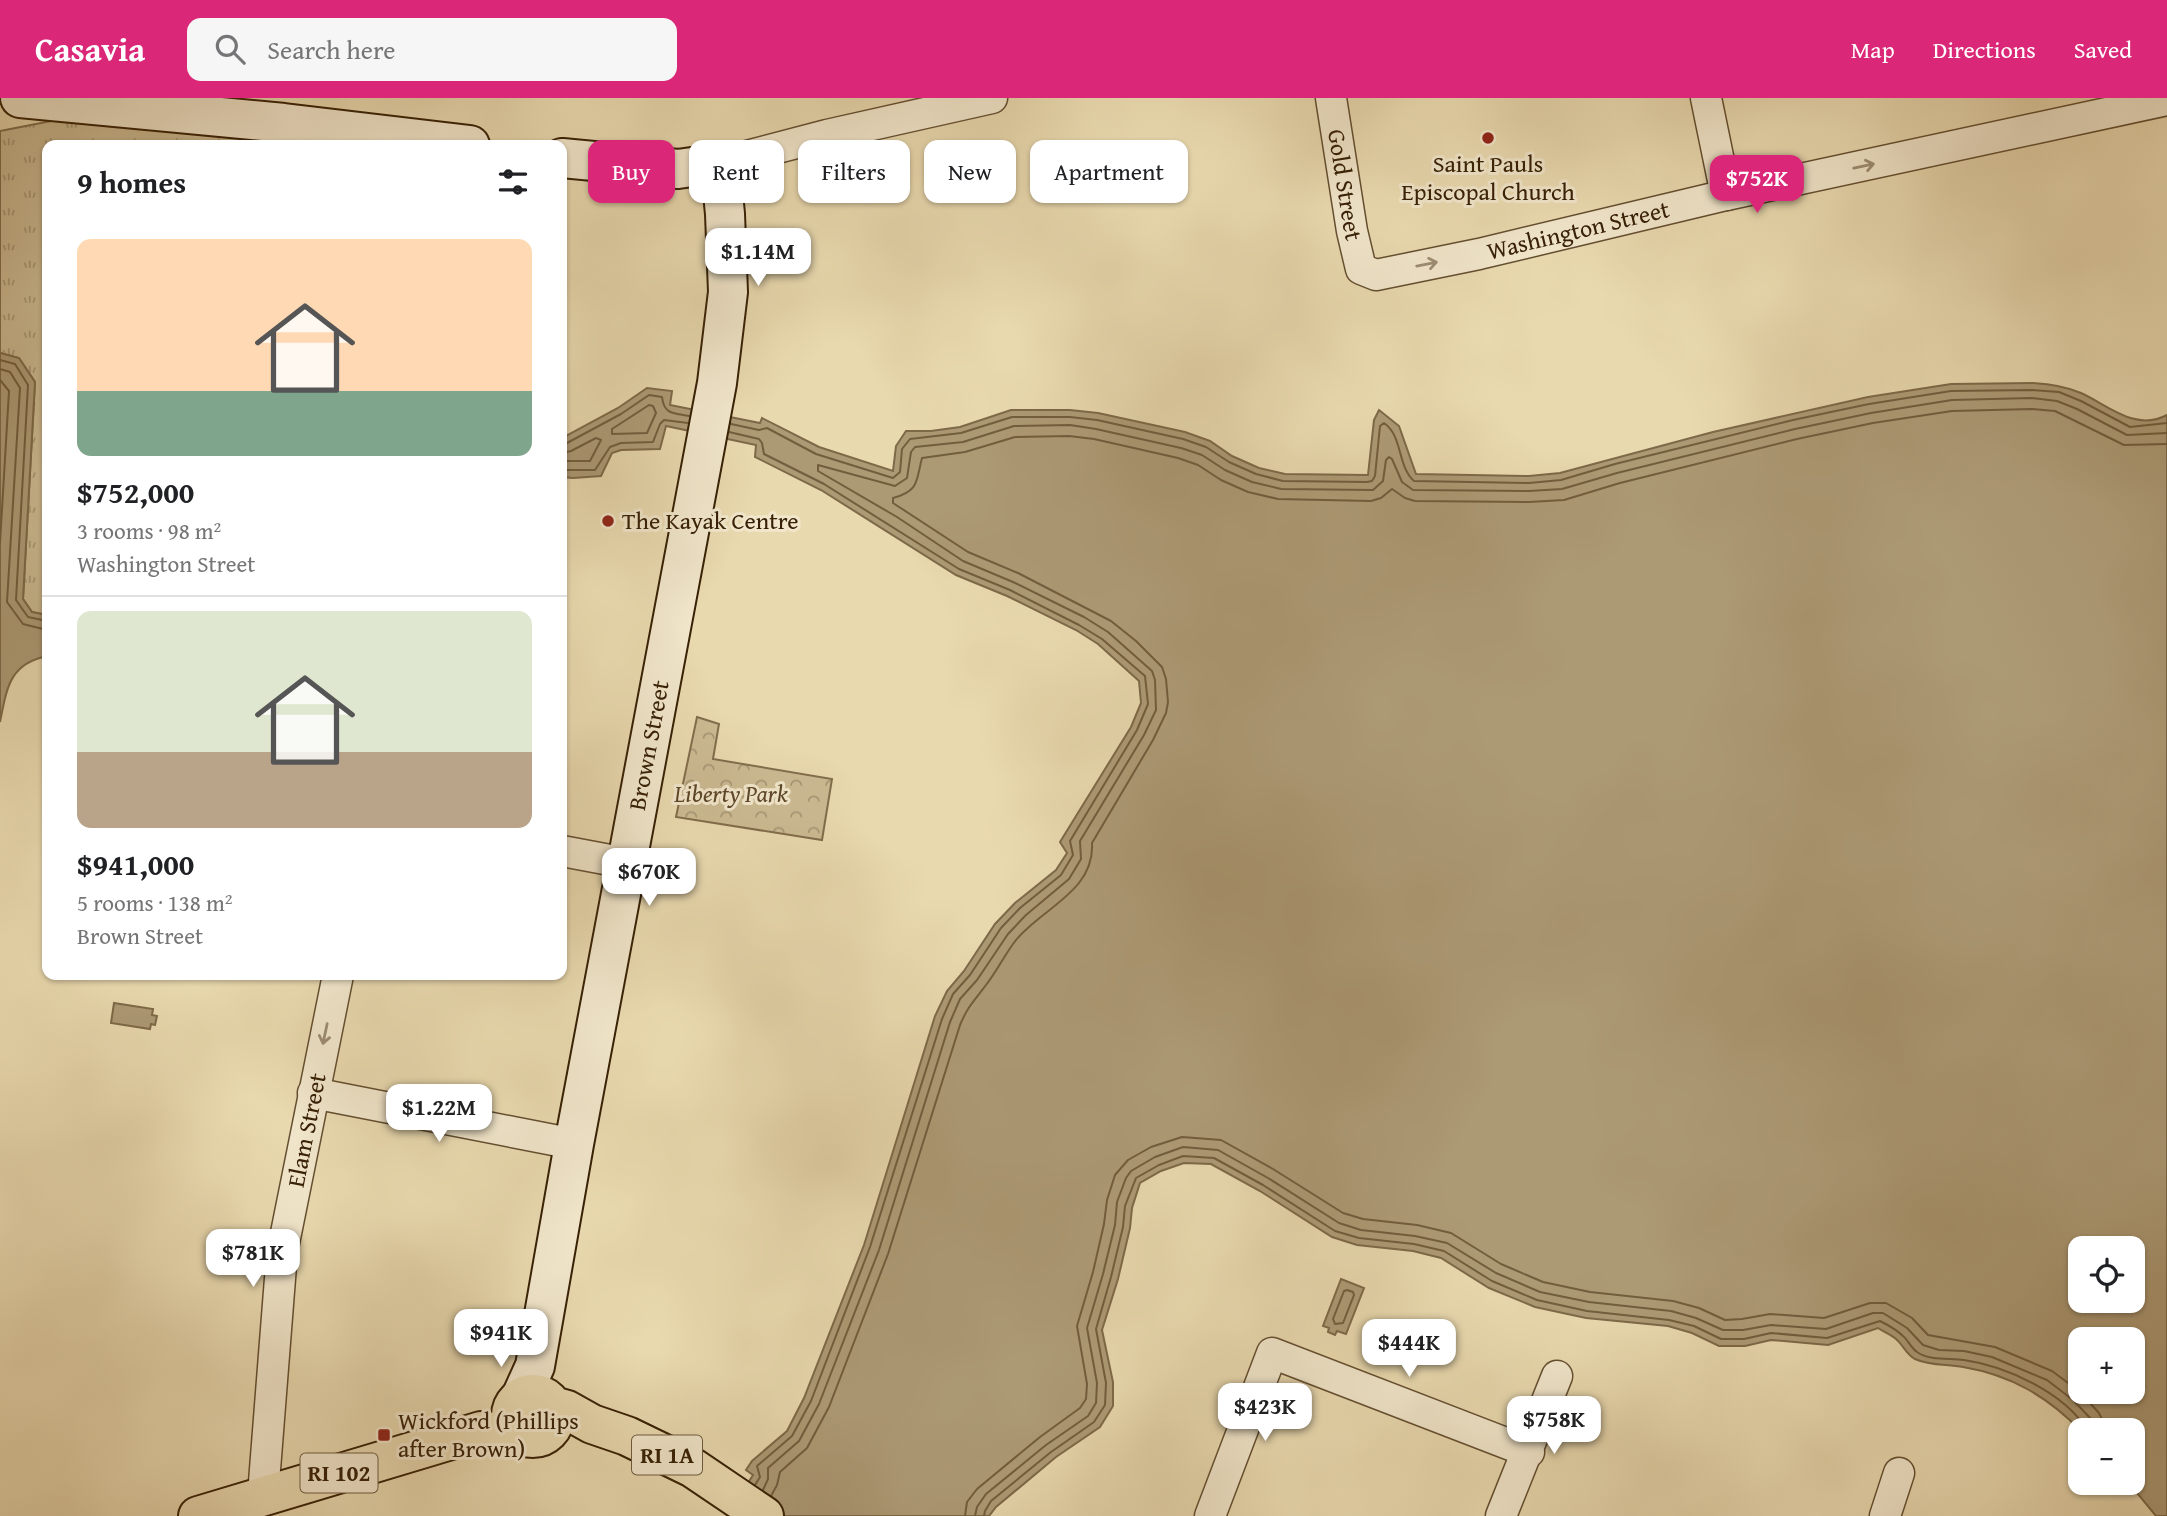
<!DOCTYPE html>
<html lang="en">
<head>
<meta charset="utf-8">
<style>
  :root { --surface:#fff; --page:#f6f6f6; --text:#202124; --muted:#757577; --line:#e0e0e0; --accent:#db2777 }
  body { margin:0; font-family:"Gentium Book Plus",serif; background:var(--page); color:var(--text); height:100vh; display:flex; flex-direction:column; font-size:26px; white-space:nowrap }
  * { box-sizing:border-box; margin:0 }
  p { font-size:23px; color:var(--muted) }
  .icon { flex:none; width:38px; height:38px; fill:none; stroke:currentColor; stroke-width:2; stroke-linecap:round; stroke-linejoin:round }
  .map { position:relative; flex:1; overflow:hidden }
  .sheet { position:absolute; left:42px; top:42px; width:525px; height:840px; display:flex; flex-direction:column; background:var(--surface); border-radius:14px; box-shadow:0 2px 5px #0004 }
  .sheet>* { flex:none }
  .top-card { position:absolute; left:588px; top:42px; width:665px; height:63px; display:flex; gap:14px }
  .tools { position:absolute; left:2068px; top:1138px; display:grid; gap:14px }
  .tools a { display:grid; place-items:center; width:77px; height:77px; border-radius:14px; background:var(--surface); box-shadow:0 2px 5px #0004; font-size:35px }
  .price { position:absolute; translate:-50% -60px; padding:0 16px; border-radius:14px; background:#fff; color:#222; font-size:23px; line-height:46px; filter:drop-shadow(0 2px 4px #0008) }
  .price::after { content:''; position:absolute; left:50%; top:42px; width:21px; height:16px; margin-left:-10px; background:inherit; clip-path:polygon(0 0,100% 0,50% 100%) }
  .price.on { background:var(--accent); color:#fff }
  ul { padding:0; list-style:none }
  li { display:grid; align-content:center; gap:14px; height:371px; padding:0 35px }
  li+li { border-top:2px solid var(--line) }
  li span { display:grid; place-items:center; height:217px; border-radius:14px; color:#555 }
  li>.icon { margin-inline-start:auto }
  span .icon { width:126px; height:126px; fill:#fffc; stroke-width:1 }
  li b { font-size:30px }
  h2 { display:flex; justify-content:space-between; align-items:center; height:84px; padding:0 35px; font-size:30px }
  .tag { padding:0 24px; border-radius:14px; background:var(--surface); box-shadow:0 2px 5px #0004; font-size:24px; line-height:63px }
  .tag.on { background:var(--accent); color:#fff }
  header { display:flex; align-items:center; gap:42px; box-sizing:border-box; height:98px; padding:0 35px; background:var(--accent); color:#fff }
  header strong { font-size:33px }
  nav { display:flex; gap:38px; margin-inline-start:auto; font-size:24px }
  .search { width:490px; height:63px; background:var(--page); display:flex; align-items:center; gap:18px; box-sizing:border-box; padding:0 24px; border-radius:14px; color:var(--muted); font-size:26px }
  .map>svg:first-child { display:block }
  .grass { fill:url(#grass-tufts); stroke:#816d4c; stroke-width:2 }
  .park { fill:url(#park-crowns); stroke:#816d4c; stroke-width:2 }
  .water { fill:#ac9a75; stroke:#7d6948; stroke-width:2; fill-rule:evenodd }
  .lines { fill:none; stroke-linecap:round; stroke-linejoin:round }
  .shore { stroke:#725d3d; stroke-width:2 }
  .street-casing { stroke:#644e30; stroke-width:33 }
  .secondary-casing { stroke:#372005; stroke-width:42 }
  .primary-casing { stroke:#372005; stroke-width:42 }
  .street { stroke:#f1e6cb; stroke-width:30 }
  .secondary { stroke:#f1e6cb; stroke-width:38 }
  .primary { stroke:#e9d9af; stroke-width:38 }
  .oneway { stroke:#9d8d72 }
  .poi-dot { fill:#8f2418; stroke:#f1e6cb; stroke-width:2.5 }
  .labels { text-anchor:middle; stroke-width:6; stroke-linejoin:round; paint-order:stroke }
  .shield { fill:#f1e6cb; stroke:#6f5b40; stroke-width:2 }
  .shield-label { font-size:23px; font-weight:bold; fill:#372005 }
  .poi-label { font-size:24px; fill:#372005; stroke:#f1e6cb; text-anchor:start }
  .street-label { font-size:24px; fill:#372005; stroke:#f1e6cb }
  .park-label { font-size:24px; font-style:italic; fill:#5c4628; stroke:#f1e6cb }
</style>
</head>
<body>
<header>
<strong>Casavia</strong>
<div class="search"><svg class="icon" aria-label="search" viewBox="0 0 24 24"><circle cx="10" cy="10" r="6"/><path d="M15 15l6 6"/></svg>Search here</div>
<nav><a>Map</a><a>Directions</a><a>Saved</a></nav>
</header>
<div class="map">
<svg width="2167" height="1418" viewBox="0 0 2167 1418">
  <defs>
    <pattern id="grass-tufts" width="24" height="20" patternUnits="userSpaceOnUse" patternTransform="scale(1.75)"><rect width="24" height="20" fill="#cbba92"/><path d="M3 7l-1-3M5 7V3M7 7l1-3M15 17l-1-3M17 17v-4M19 17l1-3" fill="none" stroke="#a69775"/></pattern>
    <pattern id="park-crowns" width="20" height="18" patternUnits="userSpaceOnUse" patternTransform="scale(1.75)"><rect width="20" height="18" fill="#cbba92"/><path d="M2 6a3 3 0 1 1 6 0M12 15a3 3 0 1 1 6 0" fill="none" stroke="#a69775"/></pattern>
  </defs>
  <rect width="100%" height="100%" fill="#e9d9af"/>
  <filter id="stains"><feTurbulence type="fractalNoise" baseFrequency=".00286" numOctaves="4"/><feColorMatrix values="0 0 0 0 .2 0 0 0 0 .09 0 0 0 0 .02 0 0 0 .5 -.17"/></filter>
  <radialGradient id="worn" r=".72"><stop offset=".6" stop-color="#630" stop-opacity="0"/><stop offset="1" stop-color="#630" stop-opacity=".3"/></radialGradient>
  <!-- grass -->
  <path class="grass" d="M 92,15 L 356,47 L 47,47 L 47,517 L 32,514 L 23,501 L 35,284 L 19,260 L 0,255 L 0,33 Z"/>
  <!-- park -->
  <path class="park" d="M 697,619 L 719,626 L 713,661 L 832,681 L 822,742 L 676,719 Z"/>
  <!-- water -->
  <path class="water" d="M 0,255 L 19,260 L 35,284 L 23,501 L 32,514 L 47,517 L 47,558 C 9,566 7,590 0,624 Z
    M 2033,285 C 2050,286 2065,288 2081,295 C 2108,307 2135,334 2167,317 L 2167,1418 L 2156,1418 L 2128,1384 L 2133,1384 L 2133,1332 L 2081,1333 C 2048,1299 2011,1277 1963,1269 C 1947,1266 1930,1268 1915,1261 C 1907,1257 1903,1247 1896,1241 C 1891,1237 1884,1234 1878,1230 L 1828,1247 L 1771,1242 L 1745,1248 L 1719,1248 L 1692,1235 L 1668,1228 L 1586,1220 L 1535,1209 L 1489,1190 L 1441,1160 L 1413,1153 L 1357,1147 L 1332,1139 L 1260,1093 L 1211,1066 L 1184,1065 L 1161,1073 L 1140,1085 L 1132,1110 L 1130,1130 L 1118,1181 L 1102,1232 L 1113,1284 L 1113,1308 L 1100,1329 L 1056,1359 L 996,1409 L 989,1418 L 727,1418 L 753,1377 L 746,1372 L 752,1363 L 787,1333 L 804,1300 L 864,1147 L 935,918 L 947,893 L 964,873 L 995,826 L 1015,805 L 1056,772 L 1067,755 L 1060,744 L 1131,629 L 1141,605 L 1139,583 L 1098,546 L 1076,532 L 1007,498 L 956,477 L 821,392 L 755,359 L 756,347 L 666,328 L 660,351 L 621,352 L 612,355 L 601,378 L 573,380 L 562,379 L 562,340 L 618,310 L 647,290 L 672,293 L 670,307 L 760,325 L 762,320 L 819,349 L 893,373 L 896,348 L 906,333 L 931,333 L 960,329 L 1011,312 L 1070,312 L 1098,315 L 1185,334 L 1210,343 L 1232,358 L 1259,370 L 1285,376 L 1368,377 L 1374,322 L 1379,312 L 1399,328 L 1416,376 L 1529,378 L 1560,375 L 1713,334 L 1868,299 L 1951,286 ZM 2081,1150 L 2133,1150 L 2133,1202 L 2081,1202 ZM 2081,1241 L 2133,1241 L 2133,1293 L 2081,1293 Z
    M 114,905 L 153,911 L 152,917 L 157,918 L 155,927 L 151,926 L 150,931 L 111,925 Z
    M 1341,1181 L 1364,1190 L 1346,1236 L 1337,1233 L 1335,1237 L 1328,1234 L 1329,1230 L 1323,1228 Z"/>
  <g class="lines">
    <!-- shore -->
    <path class="shore" d="M 0,262 L 15,266 L 28,287 L 16,502 L 28,519 L 47,523
      M 0,271 L 10,274 L 20,290 L 7,504 L 23,526 L 47,532
      M 0,282 L 9,293 L 0,445
      M 649,307 L 653,308 L 656,315 L 647,335 L 612,336 L 612,331 Z
      M 731,326 L 759,332 L 767,330 L 816,356 L 893,380 L 900,374 L 902,351 L 910,341 L 961,335 L 1012,319 L 1070,319 L 1097,322 L 1183,341 L 1206,349 L 1229,364 L 1256,376 L 1283,383 L 1367,384 L 1372,383 L 1375,378 L 1380,328 L 1384,325 C 1403,338 1397,368 1414,383 L 1529,385 L 1561,382 L 1615,366 L 1793,322 L 1869,306 L 1951,293 L 2032,292 L 2059,294 L 2081,303 L 2130,329 L 2167,325
      M 729,334 L 759,341 L 762,345 L 764,356 L 824,386 L 959,471 L 1010,492 L 1079,527 L 1102,541 L 1145,578 L 1148,606 L 1137,632 L 1070,743 L 1073,757 L 1061,777 L 1020,810 L 1001,830 L 970,877 L 953,896 L 942,921 L 870,1149 L 811,1303 L 792,1338 L 757,1368 L 760,1379 L 755,1387
      M 562,346 L 567,345 L 621,316 L 649,297 L 662,299 C 664,317 674,315 689,318
      M 562,355 L 571,353 L 596,340 L 601,342 L 590,363 L 562,363
      M 562,372 L 595,372 L 610,349 L 621,345 L 653,344 L 660,326 L 664,322 L 688,325
      M 1347,1192 L 1353,1194 L 1354,1197 L 1343,1225 L 1335,1226 L 1333,1221 L 1344,1193 Z
      M 763,1392 L 768,1381 L 768,1370 L 799,1343 L 819,1306 L 879,1152 L 950,924 L 960,901 L 977,882 L 1008,836 L 1026,817 L 1069,781 L 1081,761 L 1080,743 L 1144,637 L 1156,612 L 1155,582 L 1152,573 L 1108,534 L 1084,519 L 1013,484 L 963,463 L 897,419 L 818,373 L 818,367 L 895,388 L 907,380 L 911,354 L 915,349 L 963,344 L 1014,328 L 1070,327 L 1096,331 L 1181,350 L 1202,357 L 1225,372 L 1252,384 L 1281,391 L 1373,392 L 1383,383 L 1386,362 L 1389,359 L 1392,361 L 1402,384 L 1413,392 L 1529,393 L 1562,391 L 1617,375 L 1795,331 L 1871,315 L 1952,302 L 2032,300 L 2057,303 L 2077,311 L 2127,337 L 2167,335
      M 771,1398 L 777,1387 L 780,1374 L 807,1350 L 829,1309 L 888,1156 L 960,927 C 968,908 974,903 986,887 C 997,873 1005,856 1016,842 C 1042,810 1095,793 1092,745 L 1153,642 L 1166,615 L 1168,604 L 1166,581 L 1162,569 L 1136,543 L 1111,523 L 1018,475 L 968,454 L 893,405 L 893,400 C 920,393 916,382 922,360 L 965,354 L 1015,339 L 1069,338 L 1094,341 L 1178,360 L 1198,367 L 1221,382 L 1248,394 L 1278,401 L 1371,403 L 1381,400 L 1392,391 L 1405,400 L 1415,403 L 1529,404 L 1564,402 L 1620,385 L 1797,341 L 1873,325 L 1952,313 L 2032,311 L 2055,313 L 2124,347 L 2167,346
      M 965,1418 L 967,1404 L 977,1391 L 1040,1339 L 1080,1310 L 1086,1301 L 1087,1286 L 1077,1228 L 1093,1174 L 1104,1126 L 1107,1102 L 1115,1077 L 1128,1062 L 1151,1049 L 1182,1039 L 1221,1042 L 1273,1071 L 1343,1115 L 1363,1121 L 1417,1127 L 1451,1135 L 1501,1166 L 1543,1184 L 1590,1194 L 1673,1203 L 1699,1210 L 1725,1222 L 1742,1221 L 1770,1216 L 1824,1220 L 1870,1205 L 1886,1205 L 1912,1220 L 1928,1237 L 1995,1249 L 2052,1273 L 2079,1293 L 2099,1315 L 2107,1332
      M 975,1418 L 977,1409 L 986,1396 L 1046,1347 L 1088,1318 L 1096,1305 L 1097,1285 L 1087,1230 L 1103,1176 L 1115,1127 L 1117,1104 L 1126,1080 L 1131,1073 L 1155,1059 L 1183,1049 L 1218,1052 L 1268,1080 L 1339,1125 L 1361,1132 L 1415,1138 L 1447,1145 L 1496,1175 L 1540,1194 L 1589,1204 L 1671,1213 L 1696,1220 L 1723,1232 L 1743,1232 L 1771,1227 L 1826,1231 L 1873,1215 L 1883,1215 L 1907,1230 L 1923,1247 L 1939,1252 L 1964,1253 L 1992,1259 L 2047,1282 L 2073,1302 L 2092,1322 L 2096,1332
      M 984,1418 L 985,1413 L 991,1403 L 1051,1354 L 1094,1324 L 1105,1307 L 1106,1285 L 1096,1231 L 1111,1179 L 1123,1129 L 1125,1108 L 1136,1080 L 1159,1067 L 1183,1058 L 1214,1060 L 1263,1087 L 1335,1133 L 1359,1140 L 1414,1146 L 1444,1153 L 1492,1183 L 1537,1202 L 1587,1213 L 1669,1222 L 1694,1228 L 1721,1241 L 1744,1241 L 1771,1235 L 1827,1240 L 1880,1223 C 1888,1227 1897,1232 1903,1238 C 1908,1242 1911,1250 1917,1254 C 1930,1263 1949,1260 1964,1262 C 2006,1268 2065,1295 2087,1332"/>
    <!-- street casing -->
    <g class="street-casing">
      <g id="street">
        <path id="s1" d="M 1331,0 L 1352,133 L 1361,171 L 1376,177 L 1479,156 L 1726,97 L 2167,2"/>
        <path d="M 1706,0 L 1726,97"/>
        <path d="M 720,65 L 827,37 L 992,0"/>
        <path d="M 562,753 L 626,765"/>
        <path d="M 313,995 L 574,1046"/>
        <path id="s2" d="M 263,1397 L 282,1155 L 338,877"/>
        <path d="M 1210,1418 L 1272,1255 L 1529,1354"/>
        <path d="M 1501,1418 L 1557,1278"/>
        <path d="M 1885,1418 L 1899,1375"/>
      </g>
    </g>
    <!-- secondary casing -->
    <g class="secondary-casing">
      <g id="secondary">
        <path d="M 20,0 L 284,25 L 470,47"/>
        <path id="s3" d="M 521,1299 L 535,1268 L 574,1046 L 717,285 L 728,194 L 725,116 L 720,65 L 678,71 L 562,60"/>
      </g>
    </g>
    <!-- primary casing -->
    <g class="primary-casing">
      <path id="primary" d="M511 1318a22 22 0 1 1 44 0a22 22 0 1 1-44 0Z
        M 553,1308 L 567,1312 L 592,1326 L 627,1338 L 693,1370 L 764,1418
        M 198,1418 L 481,1333 L 493,1334 L 515,1330"/>
    </g>
    <!-- street -->
    <use href="#street" class="street"/>
    <!-- secondary -->
    <use href="#secondary" class="secondary"/>
    <!-- primary -->
    <use href="#primary" class="primary"/>
  </g>
  <!-- one-way arrows -->
  <defs><path id="oneway-shaft" d="M-6 0H5M1.5-3L5.5 0L1.5 3" fill="none" stroke-width="1.6" stroke-linecap="round" stroke-linejoin="round" transform="scale(1.75)"/></defs>
  <g class="oneway">
    <use href="#oneway-shaft" transform="translate(1864 68) rotate(-12)"/>
    <use href="#oneway-shaft" transform="translate(1427 166) rotate(-11)"/>
    <use href="#oneway-shaft" transform="translate(325 936) rotate(102)"/>
  </g>
  <!-- markers -->
  <g class="poi-dot">
    <circle cx="1488" cy="40" r="7"/>
    <circle cx="608" cy="423" r="7"/>
    <rect x="377" y="1330" width="14" height="14" rx="3.5"/>
  </g>
  <g class="labels">
    <!-- shield labels -->
    <g class="shield">
      <rect x="632" y="1337.5" width="70" height="39" rx="5"/>
      <rect x="300.5" y="1355.5" width="77" height="39" rx="5"/>
    </g>
    <g class="shield-label">
      <text x="667" y="1365">RI 1A</text>
      <text x="339" y="1383">RI 102</text>
    </g>
    <!-- poi labels -->
    <g class="poi-label">
      <text x="1488" y="74" text-anchor="middle">Saint Pauls<tspan x="1488" dy="28">Episcopal Church</tspan></text>
      <text x="622" y="431">The Kayak Centre</text>
      <text x="398" y="1331">Wickford (Phillips<tspan x="398" dy="28">after Brown)</tspan></text>
    </g>
    <!-- street labels -->
    <g class="street-label">
      <text dy="8" stroke="none"><textPath href="#s1" startOffset="88">Gold Street</textPath></text>
      <text dy="8" stroke="none"><textPath href="#s1" startOffset="397">Washington Street</textPath></text>
      <text dy="8" stroke="none"><textPath href="#s3" startOffset="665">Brown Street</textPath></text>
      <text dy="8" stroke="none"><textPath href="#s2" startOffset="368">Elam Street</textPath></text>
    </g>
    <!-- park labels -->
    <g class="park-label">
      <text x="731" y="704">Liberty Park</text>
    </g>
  </g>
  <rect width="100%" height="100%" filter="url(#stains)"/>
  <rect width="100%" height="100%" fill="url(#worn)"/>
</svg>
<div class="tools">
<a><svg class="icon" aria-label="locate" viewBox="0 0 24 24"><circle cx="12" cy="12" r="6"/><path d="M12 2v4M12 18v4M2 12h4M18 12h4"/></svg></a>
<a>+</a>
<a>−</a>
</div>
<b class="price on" style="left:1757px;top:117px">$752K</b>
<b class="price" style="left:758px;top:190px">$1.14M</b>
<b class="price" style="left:649px;top:810px">$670K</b>
<b class="price" style="left:439px;top:1046px">$1.22M</b>
<b class="price" style="left:253px;top:1191px">$781K</b>
<b class="price" style="left:501px;top:1271px">$941K</b>
<b class="price" style="left:1409px;top:1281px">$444K</b>
<b class="price" style="left:1265px;top:1345px">$423K</b>
<b class="price" style="left:1554px;top:1358px">$758K</b>
<div class="top-card">
<a class="tag on">Buy</a>
<a class="tag">Rent</a>
<a class="tag">Filters</a>
<a class="tag">New</a>
<a class="tag">Apartment</a>
</div>
<section class="sheet">
<h2>9 homes<svg class="icon" aria-label="filters" viewBox="0 0 24 24"><path d="M4 7h16M4 17h16"/><circle cx="9" cy="7" r="2"/><circle cx="15" cy="17" r="2"/></svg></h2>
<ul>
<li><span style="background:linear-gradient(#ffd9b3 70%,#7fa58c 0)"><svg class="icon" aria-label="home" viewBox="0 0 24 24"><path d="M3 11l9-7 9 7M6 9v11h12V9"/></svg></span><div><b>$752,000</b><p>3 rooms · 98 m²</p><p>Washington Street</p></div></li>
<li><span style="background:linear-gradient(#dfe7d0 65%,#b9a48a 0)"><svg class="icon" aria-label="home" viewBox="0 0 24 24"><path d="M3 11l9-7 9 7M6 9v11h12V9"/></svg></span><div><b>$941,000</b><p>5 rooms · 138 m²</p><p>Brown Street</p></div></li>
</ul>
</section>
</div>
</body>
</html>
